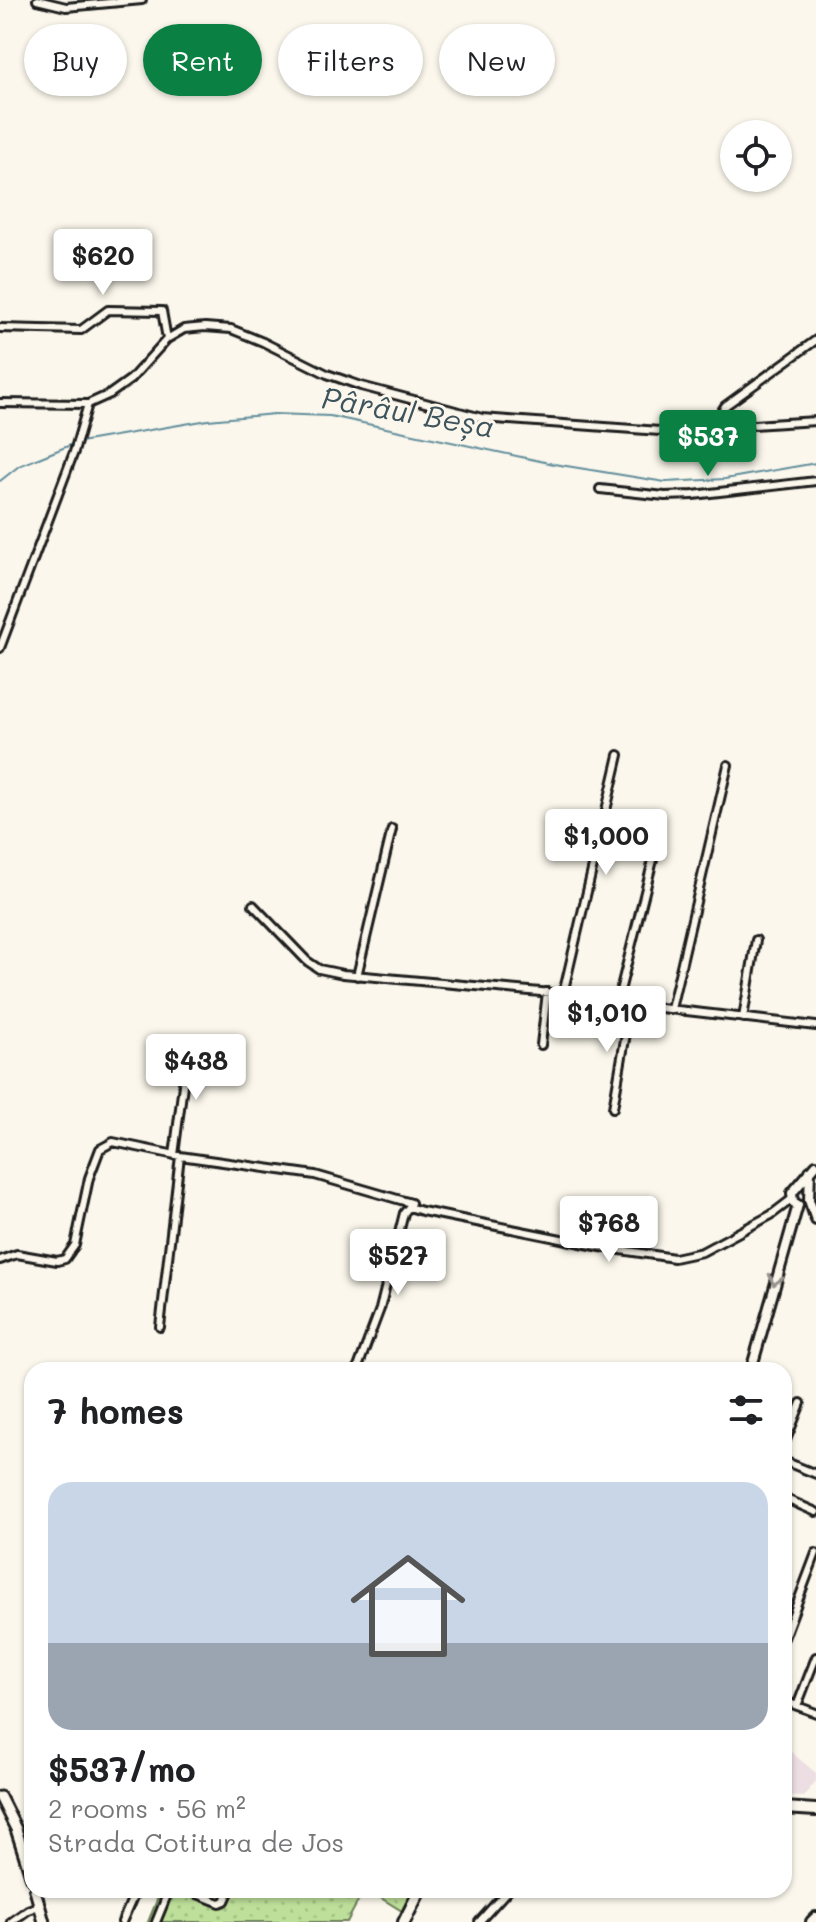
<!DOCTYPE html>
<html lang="en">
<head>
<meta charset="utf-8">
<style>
  :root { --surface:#fff; --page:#f6f6f6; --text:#202124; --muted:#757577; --accent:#0b8043 }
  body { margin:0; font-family:Mali,sans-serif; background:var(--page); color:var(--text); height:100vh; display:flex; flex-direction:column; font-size:30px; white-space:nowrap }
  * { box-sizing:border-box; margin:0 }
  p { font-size:26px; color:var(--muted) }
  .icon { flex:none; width:44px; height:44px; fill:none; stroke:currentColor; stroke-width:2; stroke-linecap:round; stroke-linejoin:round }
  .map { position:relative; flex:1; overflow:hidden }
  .panel { position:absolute; left:24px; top:1362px; width:768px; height:536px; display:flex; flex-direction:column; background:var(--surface); border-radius:24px; box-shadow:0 2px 6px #0004 }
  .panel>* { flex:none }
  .banner { position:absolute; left:24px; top:24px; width:768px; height:72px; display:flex; gap:16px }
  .fabs { position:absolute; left:720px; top:120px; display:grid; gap:16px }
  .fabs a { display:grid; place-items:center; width:72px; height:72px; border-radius:50%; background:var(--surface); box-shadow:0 2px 6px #0004; font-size:40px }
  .price { position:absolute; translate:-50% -68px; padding:0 18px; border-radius:8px; background:#fff; color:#222; font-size:26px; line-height:52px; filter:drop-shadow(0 2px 4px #0008) }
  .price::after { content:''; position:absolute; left:50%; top:48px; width:24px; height:18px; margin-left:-12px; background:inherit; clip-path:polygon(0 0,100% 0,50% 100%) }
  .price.selected { background:var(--accent); color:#fff }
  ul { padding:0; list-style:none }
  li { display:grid; align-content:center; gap:16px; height:424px; padding:0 24px }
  li span { display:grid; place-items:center; height:248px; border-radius:24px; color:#555 }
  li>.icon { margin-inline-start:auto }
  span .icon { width:144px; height:144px; fill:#fffc; stroke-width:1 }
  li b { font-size:34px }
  h2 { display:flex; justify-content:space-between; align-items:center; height:96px; padding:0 24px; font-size:34px }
  .tag { padding:0 28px; border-radius:36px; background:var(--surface); box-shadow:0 2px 6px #0004; font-size:28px; line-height:72px }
  .tag.selected { background:var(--accent); color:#fff }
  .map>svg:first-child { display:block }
  .built { fill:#ecdee2 }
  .grass { fill:url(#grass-dots); stroke:#6c7e5a; stroke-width:2 }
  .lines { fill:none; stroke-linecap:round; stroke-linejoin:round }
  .stream { stroke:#618d9b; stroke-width:2 }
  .minor-casing { stroke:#1c1c1c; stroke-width:12 }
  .tertiary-casing { stroke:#1c1c1c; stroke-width:14 }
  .secondary-casing { stroke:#1c1c1c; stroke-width:15 }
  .primary-casing { stroke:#1c1c1c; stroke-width:16 }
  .minor { stroke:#fbf7ec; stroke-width:6 }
  .tertiary { stroke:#fbf7ec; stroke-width:8 }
  .secondary { stroke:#fbf7ec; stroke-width:9 }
  .primary { stroke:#fbf7ec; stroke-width:10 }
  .oneway { stroke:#97948e }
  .labels { text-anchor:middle; stroke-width:6; stroke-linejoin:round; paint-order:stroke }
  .water-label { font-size:30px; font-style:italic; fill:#3e545c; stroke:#fbf7ec }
</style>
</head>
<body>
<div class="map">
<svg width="816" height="1922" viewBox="0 0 816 1922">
  <defs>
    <pattern id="grass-dots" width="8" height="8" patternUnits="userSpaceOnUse" patternTransform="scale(2)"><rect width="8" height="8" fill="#bddf99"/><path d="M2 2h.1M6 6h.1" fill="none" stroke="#a2bf83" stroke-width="1.8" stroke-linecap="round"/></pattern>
  </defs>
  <rect width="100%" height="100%" fill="#fbf7ec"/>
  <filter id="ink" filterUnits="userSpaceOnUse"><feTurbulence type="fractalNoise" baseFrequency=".0125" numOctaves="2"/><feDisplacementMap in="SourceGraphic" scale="16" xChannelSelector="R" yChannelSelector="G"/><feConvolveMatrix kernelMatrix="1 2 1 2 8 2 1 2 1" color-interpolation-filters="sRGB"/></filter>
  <g filter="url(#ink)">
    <!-- built -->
    <path class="built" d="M 791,1752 L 816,1773 L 816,1781 L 803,1797 L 784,1796 L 784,1754 L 787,1756 Z"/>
    <!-- grass -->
    <path class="grass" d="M 161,1890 L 364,1890 L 347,1922 L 148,1922 Z
      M 368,1890 L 412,1890 L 402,1911 Z"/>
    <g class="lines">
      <!-- stream -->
      <path class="stream" d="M 80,442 L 208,420 L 274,414 L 330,416 L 554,464 L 665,482 L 725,479 L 816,463
        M 0,481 L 19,466 L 73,444"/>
      <!-- minor casing -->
      <g class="minor-casing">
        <path id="minor" d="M 37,0 L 66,7 L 142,0
          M 0,328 L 81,330 L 108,310 L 162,311 L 167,339
          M 0,403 L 88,404 L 110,394 L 131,379 L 167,339 L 184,329 L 205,327 L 231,329 L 263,342 L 327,374 L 361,386 L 482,418 L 660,431 L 816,421
          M 712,427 L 725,406 L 816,340
          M 600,489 L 665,496 L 693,495 L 816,481
          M 0,648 L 74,452 L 88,404
          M 253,905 L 307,961 L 319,969 L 343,974 L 563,994 L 617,1003 L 816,1026
          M 357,976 L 392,829
          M 563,994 L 619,755
          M 617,1003 L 655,852
          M 671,1009 L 728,765
          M 743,1018 L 756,940
          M 541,1045 L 547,992
          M 613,1108 L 631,1005
          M 174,1155 L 188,1046
          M 0,1260 L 17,1254 L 57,1261 L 65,1259 L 75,1245 L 89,1178 L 100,1149 L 113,1142 L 180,1156 L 315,1175 L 411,1203 L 409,1207 L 422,1211 L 601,1247 L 674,1258 L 702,1252 L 771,1215 L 792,1199
          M 160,1327 L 180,1156
          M 357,1370 L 380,1309 L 404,1213 L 409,1207
          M 784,1445 L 801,1403
          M 784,1461 L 816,1474
          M 784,1498 L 816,1512
          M 784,1638 L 816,1553
          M 784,1701 L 816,1713
          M 797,1706 L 816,1657
          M 23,1848 L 32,1841
          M 187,1890 L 220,1903 L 225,1901 L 230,1890
          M 11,1922 L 28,1910 L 39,1906
          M 122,1922 L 136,1890
          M 156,1922 L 169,1890
          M 479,1922 L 508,1890"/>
      </g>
      <!-- tertiary casing -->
      <g class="tertiary-casing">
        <path id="tertiary" d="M 810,1171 L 809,1200 L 816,1220
          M 798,1205 L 793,1202 L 792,1193 L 816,1165
          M 751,1370 L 798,1205"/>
      </g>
      <!-- secondary casing -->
      <g class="secondary-casing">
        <path id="secondary" d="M 0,1797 L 16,1829 L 32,1879
          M 35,1890 L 44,1922"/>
      </g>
      <!-- primary casing -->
      <g class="primary-casing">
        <path id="primary" d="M 784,1808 L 816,1810
          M 404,1922 L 420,1890
          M 812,1922 L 816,1918"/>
      </g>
      <!-- minor -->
      <use href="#minor" class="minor"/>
      <!-- tertiary -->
      <use href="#tertiary" class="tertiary"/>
      <!-- secondary -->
      <use href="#secondary" class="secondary"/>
      <!-- primary -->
      <use href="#primary" class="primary"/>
    </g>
    <!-- one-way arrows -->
    <defs><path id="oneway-chevron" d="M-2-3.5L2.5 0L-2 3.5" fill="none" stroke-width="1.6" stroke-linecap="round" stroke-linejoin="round" transform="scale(2)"/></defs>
    <use class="oneway" href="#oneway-chevron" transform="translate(775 1280) rotate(105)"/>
  </g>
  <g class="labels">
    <!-- water labels -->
    <g class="water-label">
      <text transform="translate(408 413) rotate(10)" y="10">Pârâul Beșa</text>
    </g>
  </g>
</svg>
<div class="fabs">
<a><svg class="icon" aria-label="locate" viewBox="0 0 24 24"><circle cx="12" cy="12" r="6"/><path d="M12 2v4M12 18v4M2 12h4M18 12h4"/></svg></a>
</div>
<b class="price" style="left:103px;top:297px">$620</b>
<b class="price selected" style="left:708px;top:478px">$537</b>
<b class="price" style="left:606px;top:877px">$1,000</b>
<b class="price" style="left:607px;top:1054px">$1,010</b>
<b class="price" style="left:196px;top:1102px">$438</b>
<b class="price" style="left:609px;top:1264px">$768</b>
<b class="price" style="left:398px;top:1297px">$527</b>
<div class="banner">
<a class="tag">Buy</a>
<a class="tag selected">Rent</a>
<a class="tag">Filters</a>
<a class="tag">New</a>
</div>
<section class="panel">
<h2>7 homes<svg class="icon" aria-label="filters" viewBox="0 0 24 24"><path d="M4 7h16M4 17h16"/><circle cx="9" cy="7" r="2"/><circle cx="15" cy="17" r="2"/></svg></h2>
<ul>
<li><span style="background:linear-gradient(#c9d6e8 65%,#9aa5b1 0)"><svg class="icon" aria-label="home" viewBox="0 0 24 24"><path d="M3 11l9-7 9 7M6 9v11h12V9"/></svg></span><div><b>$537/mo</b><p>2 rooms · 56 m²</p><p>Strada Cotitura de Jos</p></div></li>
</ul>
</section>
</div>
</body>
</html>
